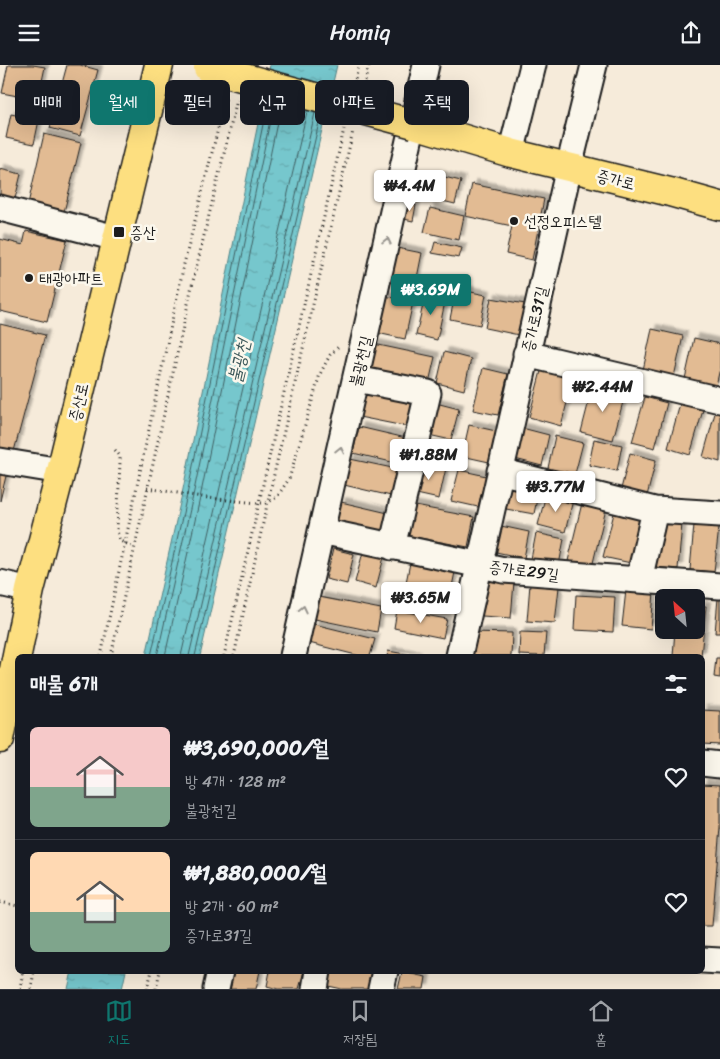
<!DOCTYPE html>
<html lang="ko">
<head>
<meta charset="utf-8">
<style>
  :root { --surface:#171b24; --page:#20242c; --text:#f1f3f6; --muted:#9ea1a6; --line:#363941; --accent:#0f766e }
  body { margin:0; font-family:Sriracha,"Poor Story",sans-serif; background:var(--page); color:var(--text); height:100vh; display:flex; flex-direction:column; font-size:19px; white-space:nowrap }
  * { box-sizing:border-box; margin:0 }
  p { font-size:16px; color:var(--muted) }
  .icon { flex:none; width:28px; height:28px; fill:none; stroke:currentColor; stroke-width:2; stroke-linecap:round; stroke-linejoin:round }
  .map { position:relative; flex:1; overflow:hidden }
  .details { position:absolute; left:15px; top:589px; width:690px; height:320px; display:flex; flex-direction:column; background:var(--surface); border-radius:8px; box-shadow:0 5px 20px #0002 }
  .details>* { flex:none }
  .guide { position:absolute; left:15px; top:15px; width:690px; height:45px; display:flex; gap:10px }
  .needle { width:32px; rotate:333deg }
  .tools { position:absolute; left:655px; top:524px; display:grid; gap:10px }
  .tools a { display:grid; place-items:center; width:50px; height:50px; border-radius:8px; background:var(--surface); box-shadow:0 5px 20px #0002; font-size:25px }
  .price { position:absolute; translate:-50% -42px; padding:0 11px; border-radius:5px; background:#fff; color:#222; font-size:16px; line-height:32px; filter:drop-shadow(0 1px 2px #0008) }
  .price::after { content:''; position:absolute; left:50%; top:30px; width:15px; height:11px; margin-left:-8px; background:inherit; clip-path:polygon(0 0,100% 0,50% 100%) }
  .price.current { background:var(--accent); color:#fff }
  ul { padding:0; list-style:none }
  li { display:flex; align-items:center; gap:15px; height:125px; padding:0 15px }
  li+li { border-top:1px solid var(--line) }
  li span { display:grid; place-items:center; flex:none; width:140px; height:100px; border-radius:8px; color:#555 }
  li>.icon { margin-inline-start:auto }
  span .icon { width:60px; height:60px; fill:#fffc; stroke-width:1 }
  li b { font-size:21px }
  h2 { display:flex; justify-content:space-between; align-items:center; height:60px; padding:0 15px; font-size:21px }
  .tag { padding:0 18px; border-radius:8px; background:var(--surface); box-shadow:0 5px 20px #0002; font-size:18px; line-height:45px }
  .tag.current { background:var(--accent); color:#fff }
  header { display:flex; justify-content:space-between; align-items:center; height:65px; padding:0 15px; background:var(--surface); font-size:22px; font-weight:600 }
  .dock { display:flex; justify-content:space-around; align-items:center; height:70px; border-top:1px solid var(--line); background:var(--surface); font-size:14px; color:var(--muted) }
  .dock a { display:grid; justify-items:center; gap:2px }
  .dock .current { color:var(--accent) }
  .map>svg:first-child { display:block }
  .water { fill:url(#water-ripples); stroke:#528386 }
  .lines { fill:none; stroke-linecap:round; stroke-linejoin:round }
  .shore { stroke:#406063; stroke-width:1 }
  .building { fill:#e2bb93; stroke:#1c1c1c; filter:url(#shadow) }
  .minor-casing { stroke:#1c1c1c; stroke-width:29 }
  .major-casing { stroke:#1c1c1c; stroke-width:31 }
  .path { stroke:#1c1c1c; stroke-width:3; stroke-dasharray:1 4; stroke-linecap:butt }
  .minor { stroke:#fbf7ec; stroke-width:25 }
  .major { stroke:#fddf80; stroke-width:28 }
  .major-bridge-casing { stroke:#1c1c1c; stroke-width:31; stroke-linecap:butt }
  .major-bridge { stroke:#fddf80; stroke-width:28 }
  .oneway { stroke:#97948e }
  .poi-dot { fill:#1c1c1c; stroke:#fbf7ec; stroke-width:2 }
  .labels { text-anchor:middle; stroke-width:5; stroke-linejoin:round; paint-order:stroke }
  .street-label { font-size:16px; fill:#1c1c1c; stroke:#fbf7ec }
  .poi-label { font-size:16px; fill:#1c1c1c; stroke:#fbf7ec; text-anchor:start }
  .water-label { font-size:18px; font-style:italic; fill:#3c585a; stroke:#fbf7ec }
</style>
</head>
<body>
<header><svg class="icon" aria-label="menu" viewBox="0 0 24 24"><path d="M4 6h16M4 12h16M4 18h16"/></svg>Homiq<svg class="icon" aria-label="share" viewBox="0 0 24 24"><path d="M12 15V3M7 8l5-5 5 5M5 13v7h14v-7"/></svg></header>
<div class="map">
<svg width="720" height="924" viewBox="0 0 720 924">
  <defs>
    <pattern id="water-ripples" width="26" height="14" patternUnits="userSpaceOnUse" patternTransform="scale(1.25)"><rect width="26" height="14" fill="#76c7cd"/><path d="M2 4q2-2 4 0t4 0M15 11q2-2 4 0t4 0" fill="none" stroke="#66aaaf"/></pattern>
    <filter id="shadow"><feDropShadow dx="4.5" dy="-4.5" stdDeviation="1" flood-color="#0004"/></filter>
  </defs>
  <rect width="100%" height="100%" fill="#f6ebda"/>
  <filter id="ink" filterUnits="userSpaceOnUse"><feTurbulence type="fractalNoise" baseFrequency=".02" numOctaves="2"/><feDisplacementMap in="SourceGraphic" scale="10" xChannelSelector="R" yChannelSelector="G"/><feConvolveMatrix kernelMatrix="1 2 1 2 8 2 1 2 1" color-interpolation-filters="sRGB"/></filter>
  <g filter="url(#ink)">
    <!-- water -->
    <path class="water" d="M 270,0 L 337,0 L 200,591 L 146,591 L 182,429 Z
      M 72,906 L 126,906 L 122,924 L 68,924 Z"/>
    <g class="lines">
      <!-- shore -->
      <path class="shore" d="M 151,591 L 187,430 L 268,35
        M 157,591 L 193,431 L 274,36
        M 165,591 L 200,433 L 281,38
        M 181,591 L 307,46
        M 189,591 L 315,48
        M 195,591 L 321,49"/>
    </g>
    <!-- building -->
    <path class="building" d="M 8,0 L 33,0 L 45,2 L 38,35 L 2,28 Z
      M 67,0 L 80,0 L 98,5 L 80,71 L 50,63 Z
      M 11,49 L 39,55 L 34,79 L 6,73 Z
      M 44,69 L 81,78 L 64,147 L 28,139 Z
      M 0,104 L 21,109 L 15,134 L 0,131 Z
      M 440,111 L 461,116 L 455,139 L 413,129 L 417,112 L 438,118 Z
      M 472,119 L 544,134 L 532,195 L 506,189 L 512,161 L 465,151 Z
      M 407,139 L 416,140 L 413,156 L 404,154 Z
      M 430,143 L 464,151 L 459,175 L 424,167 Z
      M 26,166 L 67,175 L 47,257 L 0,246 L 0,174 L 23,180 Z
      M 435,177 L 462,183 L 459,193 L 432,188 Z
      M 392,182 L 422,188 L 416,218 L 386,212 Z
      M 456,224 L 486,230 L 480,260 L 450,254 Z
      M 426,227 L 446,232 L 437,275 L 416,270 Z
      M 385,231 L 413,237 L 405,274 L 377,268 Z
      M 491,233 L 525,239 L 519,270 L 485,263 Z
      M 0,259 L 45,270 L 13,390 L 0,386 Z
      M 652,264 L 683,271 L 674,312 L 643,305 Z
      M 694,273 L 720,279 L 720,303 L 716,321 L 685,314 Z
      M 374,279 L 435,292 L 428,322 L 367,309 Z
      M 444,287 L 471,294 L 464,325 L 437,318 Z
      M 483,303 L 508,309 L 498,350 L 473,345 Z
      M 541,306 L 573,314 L 561,361 L 529,352 Z
      M 593,320 L 625,329 L 613,375 L 581,367 Z
      M 365,322 L 420,333 L 414,363 L 359,352 Z
      M 645,332 L 667,338 L 655,383 L 632,377 Z
      M 432,337 L 459,344 L 451,375 L 424,369 Z
      M 680,339 L 703,345 L 690,390 L 668,383 Z
      M 715,348 L 720,349 L 720,397 L 703,392 Z
      M 469,360 L 496,366 L 489,397 L 462,391 Z
      M 359,362 L 406,373 L 400,399 L 353,388 Z
      M 522,363 L 549,370 L 542,401 L 515,394 Z
      M 555,371 L 583,378 L 575,409 L 548,403 Z
      M 594,374 L 622,380 L 617,406 L 589,400 Z
      M 630,388 L 656,395 L 647,431 L 621,424 Z
      M 350,394 L 397,404 L 391,431 L 344,420 Z
      M 419,397 L 446,403 L 439,434 L 412,428 Z
      M 459,405 L 486,411 L 478,442 L 451,436 Z
      M 0,406 L 7,407 L 0,436 Z
      M 511,417 L 539,423 L 534,449 L 506,444 Z
      M 546,429 L 573,435 L 565,467 L 538,460 Z
      M 341,437 L 388,448 L 384,466 L 376,472 L 337,457 Z
      M 582,438 L 606,444 L 592,502 L 568,496 Z
      M 410,440 L 474,452 L 468,482 L 404,470 Z
      M 615,444 L 643,450 L 631,498 L 603,492 Z
      M 658,457 L 682,459 L 678,504 L 653,502 Z
      M 694,460 L 719,462 L 714,507 L 690,505 Z
      M 501,461 L 529,467 L 524,493 L 496,487 Z
      M 536,468 L 564,474 L 559,500 L 531,494 Z
      M 333,484 L 354,489 L 347,519 L 326,514 Z
      M 363,487 L 384,492 L 376,523 L 355,517 Z
      M 410,498 L 455,507 L 448,541 L 403,532 Z
      M 486,514 L 514,517 L 511,553 L 482,551 Z
      M 530,519 L 559,522 L 555,558 L 527,556 Z
      M 626,525 L 654,527 L 651,564 L 622,561 Z
      M 576,530 L 615,532 L 613,567 L 574,565 Z
      M 319,532 L 381,544 L 377,567 L 315,554 Z
      M 718,533 L 720,533 L 720,568 L 715,568 Z
      M 696,541 L 706,541 L 701,591 L 673,591 L 675,565 L 696,565 Z
      M 397,545 L 447,554 L 443,573 L 394,563 Z
      M 314,559 L 375,574 L 370,591 L 360,591 L 309,578 Z
      M 472,567 L 512,568 L 511,591 L 471,591 Z
      M 520,567 L 546,568 L 544,591 L 519,590 Z
      M 388,586 L 417,591 L 387,591 Z
      M 716,593 L 720,593 L 720,613 L 714,612 Z
      M 702,645 L 720,646 L 720,680 L 702,679 Z
      M 702,719 L 720,720 L 720,762 L 712,861 L 702,861 Z
      M 234,906 L 260,906 L 256,924 L 230,924 Z
      M 270,906 L 304,906 L 299,924 L 278,924 L 267,921 Z
      M 327,906 L 372,906 L 369,924 L 342,924 L 324,920 Z
      M 402,907 L 426,912 L 424,924 L 398,924 Z"/>
    <g class="lines">
      <!-- minor casing -->
      <g class="minor-casing">
        <path id="minor" d="M 511,88 L 533,0
          M 0,143 L 116,173
          M 526,289 L 720,335
          M 356,314 L 428,328 L 392,482
          M 0,396 L 61,406
          M 500,406 L 655,445 L 720,449
          M 321,466 L 504,505 L 720,521
          M 639,515 L 655,445
          M 0,518 L 30,525
          M 293,591 L 426,0
          M 459,591 L 569,102 L 594,0
          M 702,698 L 720,700
          M 702,895 L 720,896
          M 216,924 L 220,906
          M 315,924 L 318,906
          M 381,924 L 385,906"/>
      </g>
      <!-- major casing -->
      <g class="major-casing">
        <path id="major" d="M 414,59 L 511,88 L 670,127 L 720,141
          M 0,674 L 30,525 L 61,406 L 159,0"/>
      </g>
      <!-- path -->
      <path class="path" d="M 354,19 L 359,0
        M 364,21 L 369,0
        M 115,385 L 120,391 L 120,397 L 117,466 L 120,476 L 134,482
        M 147,423 L 208,433 L 258,438 L 267,438 L 277,432 L 289,414 L 320,309 L 330,290 L 338,282
        M 101,591 L 184,199 L 226,32
        M 111,591 L 193,216 L 237,35
        M 224,591 L 344,64
        M 234,591 L 267,440 L 353,66
        M 0,837 L 18,841
        M 20,924 L 23,906
        M 31,924 L 34,906
        M 147,924 L 152,906
        M 156,924 L 160,906"/>
      <!-- minor -->
      <use href="#minor" class="minor"/>
      <!-- major -->
      <use href="#major" class="major"/>
      <!-- major-bridge casing -->
      <g class="major-bridge-casing">
        <path id="major-bridge" d="M 208,3 L 414,59"/>
      </g>
      <!-- major-bridge -->
      <use href="#major-bridge" class="major-bridge"/>
    </g>
    <!-- one-way arrows -->
    <defs><path id="oneway-chevron" d="M-2-3.5L2.5 0L-2 3.5" fill="none" stroke-width="1.6" stroke-linecap="round" stroke-linejoin="round" transform="scale(1.25)"/></defs>
    <g class="oneway">
      <use href="#oneway-chevron" transform="translate(387 176) rotate(-77)"/>
      <use href="#oneway-chevron" transform="translate(340 385) rotate(-77)"/>
      <use href="#oneway-chevron" transform="translate(303 544) rotate(-77)"/>
    </g>
  </g>
  <!-- markers -->
  <g class="poi-dot">
    <circle cx="514" cy="156" r="5"/>
    <rect x="113" y="161" width="12" height="12" rx="2.5"/>
    <circle cx="29" cy="213" r="5"/>
  </g>
  <g class="labels">
    <!-- street labels -->
    <g class="street-label">
      <text transform="translate(616 114) rotate(14)" y="6">증가로</text>
      <text transform="translate(534 254) rotate(-77)" y="6">증가로31길</text>
      <text transform="translate(360 296) rotate(-77)" y="6">불광천길</text>
      <text transform="translate(78 337) rotate(-77)" y="6">증산로</text>
      <text transform="translate(524 505) rotate(7)" y="6">증가로29길</text>
    </g>
    <!-- poi labels -->
    <g class="poi-label">
      <text x="524" y="162">선정오피스텔</text>
      <text x="130" y="173">증산</text>
      <text x="39" y="219">태광아파트</text>
    </g>
    <!-- water labels -->
    <g class="water-label">
      <text transform="translate(239 296) rotate(-77)" y="6">불광천</text>
    </g>
  </g>
</svg>
<div class="tools">
<a><svg class="needle" viewBox="-14 -14 28 28"><path d="M0-13l5 13h-10z" fill="#e53935"/><path d="M0 13l5-13h-10z" fill="#9ea1a6"/></svg></a>
</div>
<b class="price" style="left:410px;top:147px">₩4.4M</b>
<b class="price current" style="left:431px;top:251px">₩3.69M</b>
<b class="price" style="left:603px;top:348px">₩2.44M</b>
<b class="price" style="left:429px;top:416px">₩1.88M</b>
<b class="price" style="left:556px;top:448px">₩3.77M</b>
<b class="price" style="left:421px;top:559px">₩3.65M</b>
<div class="guide">
<a class="tag">매매</a>
<a class="tag current">월세</a>
<a class="tag">필터</a>
<a class="tag">신규</a>
<a class="tag">아파트</a>
<a class="tag">주택</a>
</div>
<section class="details">
<h2>매물 6개<svg class="icon" aria-label="filters" viewBox="0 0 24 24"><path d="M4 7h16M4 17h16"/><circle cx="9" cy="7" r="2"/><circle cx="15" cy="17" r="2"/></svg></h2>
<ul>
<li><span style="background:linear-gradient(#f6c9c9 60%,#7fa58c 0)"><svg class="icon" aria-label="home" viewBox="0 0 24 24"><path d="M3 11l9-7 9 7M6 9v11h12V9"/></svg></span><div><b>₩3,690,000/월</b><p>방 4개 · 128 m²</p><p>불광천길</p></div><svg class="icon" aria-label="heart" viewBox="0 0 24 24"><path d="M12 20l-8-8c-3-5 5-10 8-4 3-6 11-1 8 4z"/></svg></li>
<li><span style="background:linear-gradient(#ffd9b3 60%,#7fa58c 0)"><svg class="icon" aria-label="home" viewBox="0 0 24 24"><path d="M3 11l9-7 9 7M6 9v11h12V9"/></svg></span><div><b>₩1,880,000/월</b><p>방 2개 · 60 m²</p><p>증가로31길</p></div><svg class="icon" aria-label="heart" viewBox="0 0 24 24"><path d="M12 20l-8-8c-3-5 5-10 8-4 3-6 11-1 8 4z"/></svg></li>
</ul>
</section>
</div>
<nav class="dock">
<a class="current"><svg class="icon" aria-label="map" viewBox="0 0 24 24"><path d="M3 6l6-2 6 2 6-2v14l-6 2-6-2-6 2zM9 4v14M15 6v14"/></svg>지도</a>
<a><svg class="icon" aria-label="saved" viewBox="0 0 24 24"><path d="M7 4h10v16l-5-4-5 4z"/></svg>저장됨</a>
<a><svg class="icon" aria-label="home" viewBox="0 0 24 24"><path d="M3 11l9-7 9 7M6 9v11h12V9"/></svg>홈</a>
</nav>
</body>
</html>
